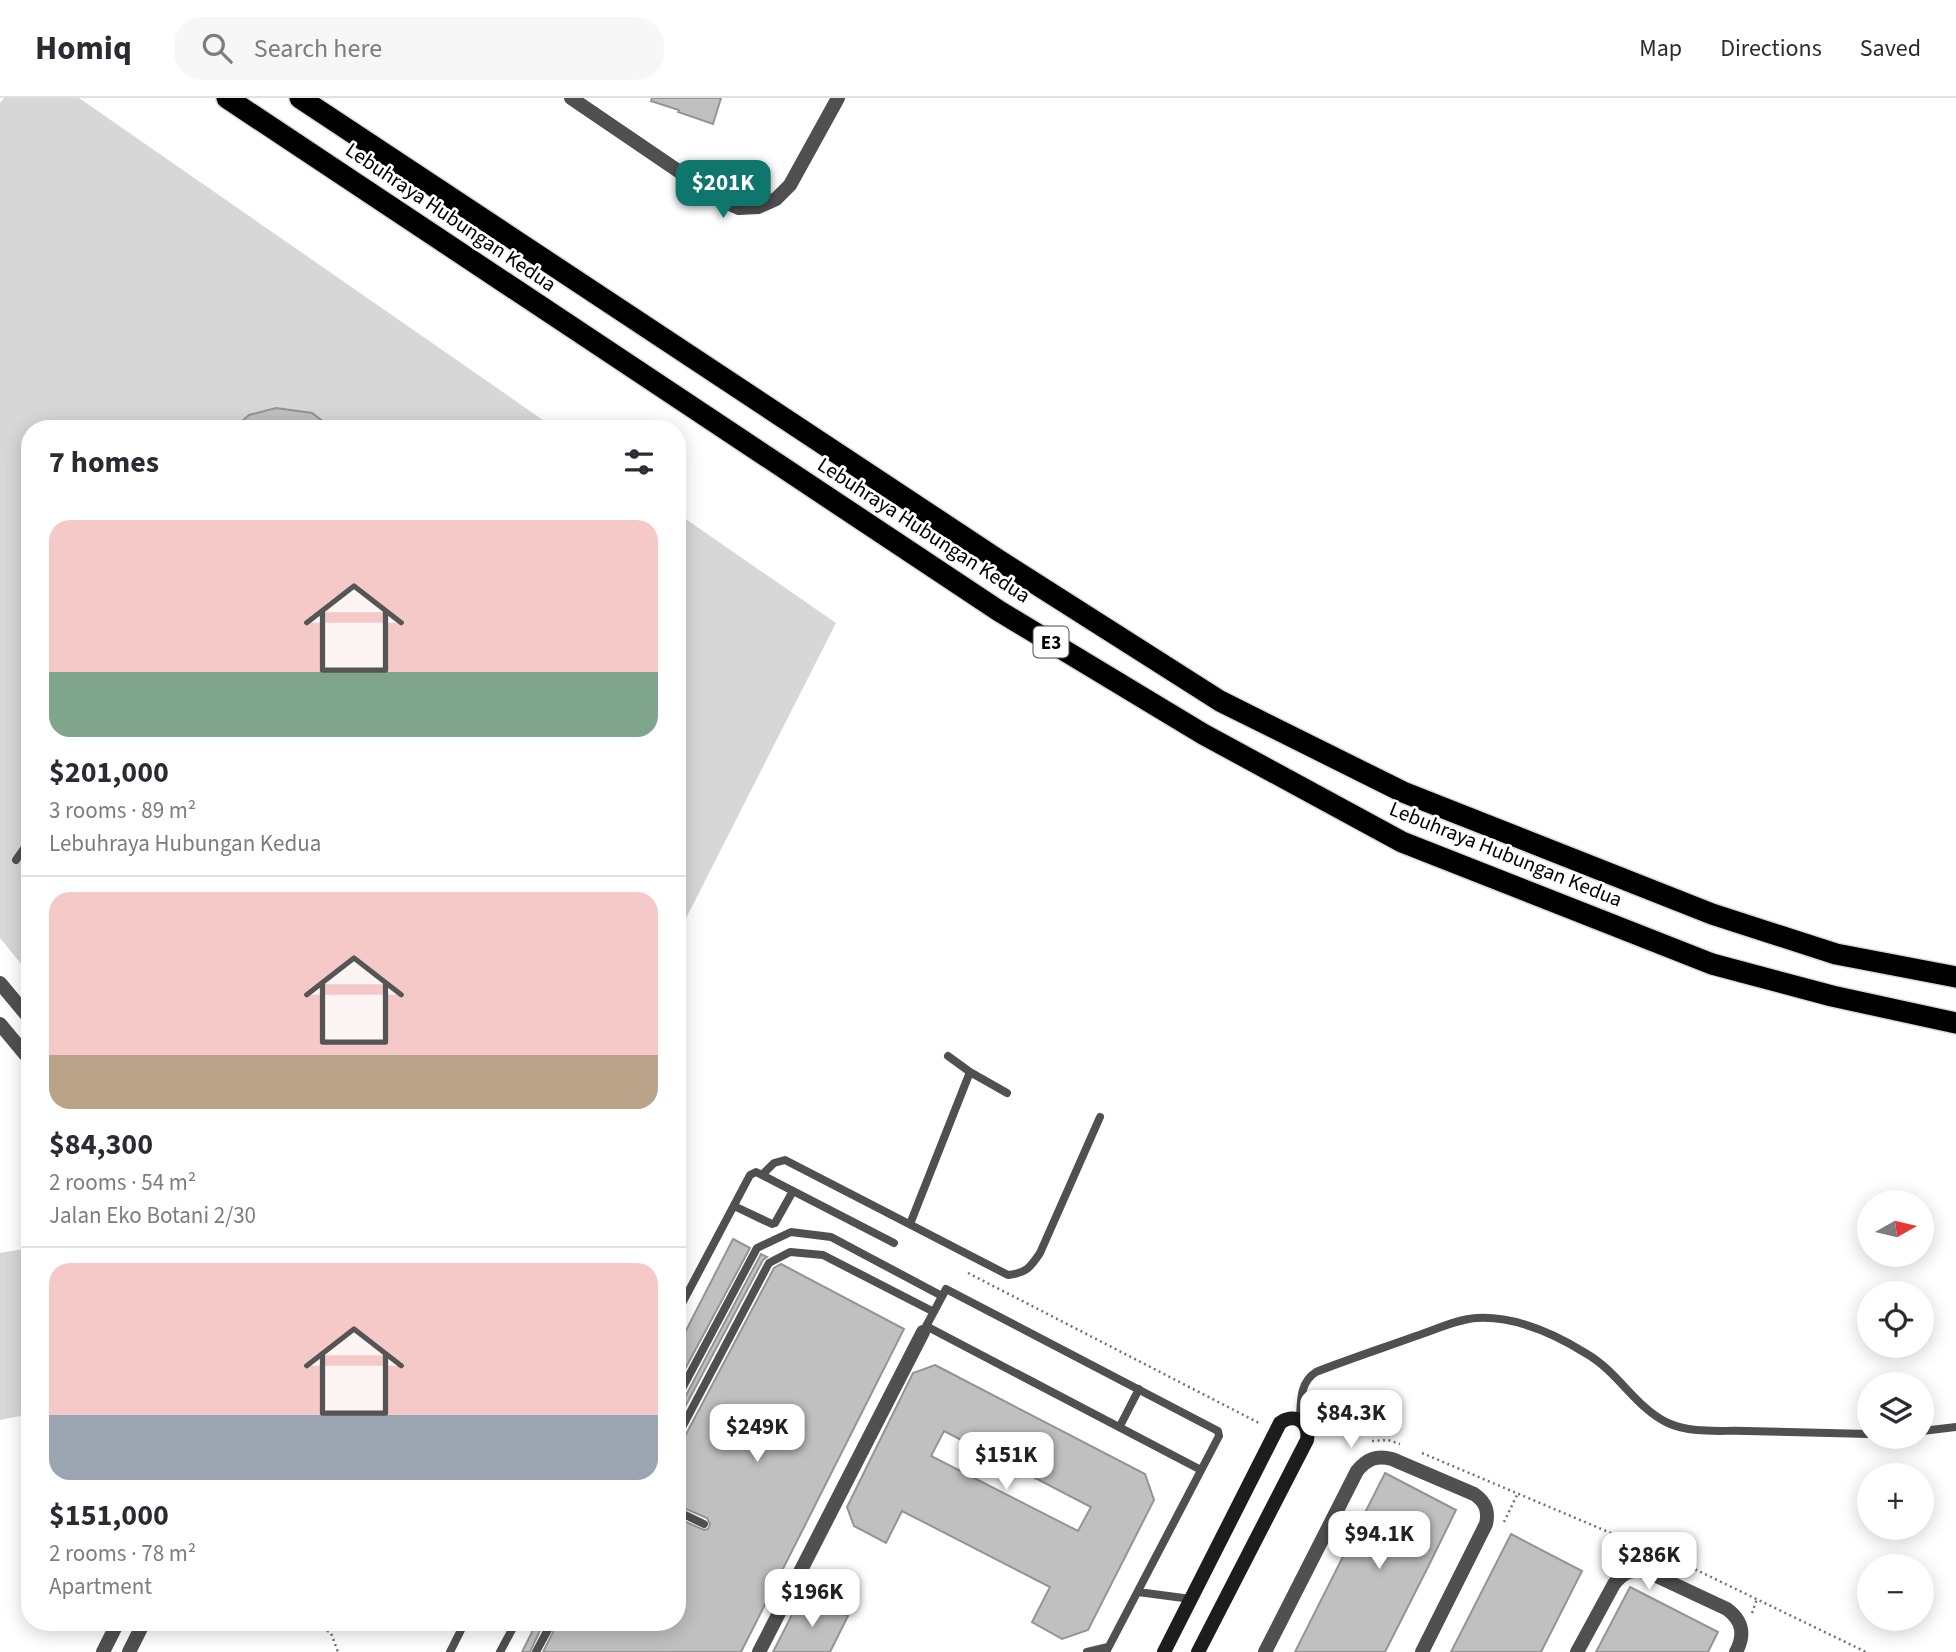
<!DOCTYPE html>
<html lang="en">
<head>
<meta charset="utf-8">
<style>
  :root { --surface:#fff; --page:#f7f7f7; --text:#2b2b33; --muted:#7c7c81; --line:#e1e1e2; --accent:#0f766e }
  body { margin:0; font-family:"Source Sans 3",sans-serif; background:var(--page); color:var(--text); height:100vh; display:flex; flex-direction:column; font-size:26px; white-space:nowrap }
  * { box-sizing:border-box; margin:0 }
  p { font-size:23px; color:var(--muted) }
  .icon { flex:none; width:38px; height:38px; fill:none; stroke:currentColor; stroke-width:2; stroke-linecap:round; stroke-linejoin:round }
  .map { position:relative; flex:1; overflow:hidden }
  .details { position:absolute; left:21px; top:322px; width:665px; height:1211px; display:flex; flex-direction:column; background:var(--surface); border-radius:28px; box-shadow:0 4px 18px #0003 }
  .details>* { flex:none }
  .needle { width:46px; rotate:82deg }
  .buttons { position:absolute; left:1857px; top:1092px; display:grid; gap:14px }
  .buttons a { display:grid; place-items:center; width:77px; height:77px; border-radius:50%; background:var(--surface); box-shadow:0 4px 18px #0003; font-size:35px }
  .price { position:absolute; translate:-50% -60px; padding:0 16px; border-radius:14px; background:#fff; color:#222; font-size:23px; line-height:46px; filter:drop-shadow(0 2px 4px #0008) }
  .price::after { content:''; position:absolute; left:50%; top:42px; width:21px; height:16px; margin-left:-10px; background:inherit; clip-path:polygon(0 0,100% 0,50% 100%) }
  .price.selected { background:var(--accent); color:#fff }
  ul { padding:0; list-style:none }
  li { display:grid; align-content:center; gap:14px; height:371px; padding:0 28px }
  li+li { border-top:2px solid var(--line) }
  li span { display:grid; place-items:center; height:217px; border-radius:21px; color:#555 }
  li>.icon { margin-inline-start:auto }
  span .icon { width:126px; height:126px; fill:#fffc; stroke-width:1 }
  li b { font-size:30px }
  h2 { display:flex; justify-content:space-between; align-items:center; height:84px; padding:0 28px; font-size:30px }
  header { display:flex; align-items:center; gap:42px; box-sizing:border-box; height:98px; padding:0 35px; background:var(--surface); border-bottom:2px solid var(--line) }
  header strong { font-size:33px }
  nav { display:flex; gap:38px; margin-inline-start:auto; font-size:24px }
  .search { width:490px; height:63px; background:var(--page); display:flex; align-items:center; gap:18px; box-sizing:border-box; padding:0 24px; border-radius:28px; color:var(--muted); font-size:26px }
  .map>svg:first-child { display:block }
  .green { fill:#d7d7d7 }
  .building { fill:#c0c0c0; stroke:#949494; stroke-width:2; fill-rule:evenodd }
  .lines { fill:none; stroke-linecap:round; stroke-linejoin:round }
  .highway-casing { stroke:#dbdbdb; stroke-width:24 }
  .path { stroke:#727272; stroke-width:2.5; stroke-dasharray:2 3.5; stroke-linecap:butt }
  .lane { stroke:#505050; stroke-width:8 }
  .street { stroke:#505050; stroke-width:14 }
  .secondary { stroke:#1d1d1d; stroke-width:14 }
  .highway { stroke:#000; stroke-width:21 }
  .labels { text-anchor:middle; stroke-width:5; stroke-linejoin:round; paint-order:stroke }
  .shield { fill:#fff; stroke:#4c4c4c; stroke-width:2 }
  .shield-label { font-size:19px; font-weight:bold; fill:#000 }
  .street-label { font-size:21px; fill:#000; stroke:#fff }
</style>
</head>
<body>
<header>
<strong>Homiq</strong>
<div class="search"><svg class="icon" aria-label="search" viewBox="0 0 24 24"><circle cx="10" cy="10" r="6"/><path d="M15 15l6 6"/></svg>Search here</div>
<nav><a>Map</a><a>Directions</a><a>Saved</a></nav>
</header>
<div class="map">
<svg width="1956" height="1554" viewBox="0 0 1956 1554">
  <rect width="100%" height="100%" fill="#fff"/>
  <!-- green -->
  <path class="green" d="M 4,0 L 79,0 L 556,331 L 30,331 L 30,877 L 0,840 L 0,5 Z
    M 677,415 L 836,525 L 677,838 Z
    M 30,1150 L 30,1316 L 0,1322 L 0,1155 Z"/>
  <!-- building -->
  <path class="building" d="M 652,0 L 721,0 L 713,26 L 678,14 L 679,12 L 651,3 Z
    M 276,310 L 312,315 L 333,331 L 233,331 L 249,317 Z
    M 733,1141 L 750,1150 L 677,1286 L 677,1250 Z
    M 761,1156 L 767,1159 L 763,1162 L 677,1324 L 677,1306 L 683,1303 Z
    M 781,1166 L 904,1231 L 741,1554 L 543,1554 L 558,1524 L 677,1524 L 677,1420 L 704,1432 L 708,1431 L 710,1426 L 707,1420 L 677,1407 L 677,1345 L 683,1342 L 774,1170 Z
    M 935,1267 L 1145,1376 L 1154,1402 L 1088,1532 L 1062,1541 L 1032,1524 L 1050,1489 L 902,1413 L 886,1445 L 854,1428 L 847,1409 L 913,1275 ZM 944,1333 L 1091,1409 L 1078,1433 L 931,1358 Z
    M 1385,1375 L 1456,1412 L 1428,1469 L 1385,1554 L 1295,1554 Z
    M 1511,1436 L 1582,1473 L 1541,1554 L 1451,1554 Z
    M 1630,1489 L 1718,1534 L 1708,1554 L 1596,1554 Z
    M 815,1502 L 848,1518 L 830,1554 L 773,1554 L 797,1507 Z
    M 537,1524 L 544,1524 L 530,1554 L 522,1554 Z"/>
  <g class="lines">
    <!-- highway casing -->
    <g class="highway-casing">
      <path id="highway" d="M 227,0 L 999,513 L 1203,636 L 1402,744 L 1712,866 L 1832,898 L 1956,925
        M 300,0 L 1000,463 L 1220,603 L 1403,694 L 1712,816 L 1836,856 L 1956,879"/>
    </g>
    <!-- path -->
    <path class="path" d="M 968,1175 L 1261,1326
      M 1372,1343 L 1388,1342 L 1400,1346
      M 1422,1355 L 1684,1466 L 1866,1554
      M 1504,1424 L 1518,1395
      M 1608,1468 L 1622,1440
      M 1752,1515 L 1757,1501
      M 313,1524 L 331,1535 L 338,1554"/>
    <!-- lane -->
    <path class="lane" d="M 16,762 L 30,742
      M 948,958 L 970,974 L 1007,995
      M 762,1077 L 774,1065 L 785,1062 L 1008,1177 C 1026,1175 1030,1170 1040,1155 L 1100,1019
      M 734,1108 L 772,1126 L 775,1125 L 793,1093
      M 910,1126 L 970,974
      M 677,1215 L 750,1077 L 756,1074 L 894,1145
      M 926,1228 L 1201,1372
      M 923,1234 L 946,1191 L 1218,1333 L 1219,1338 L 1106,1554
      M 677,1300 L 757,1150 L 791,1134 L 831,1139 L 942,1198
      M 1300,1322 C 1301,1304 1299,1285 1316,1274 C 1349,1261 1383,1250 1416,1238 C 1435,1232 1457,1221 1477,1220 C 1516,1218 1555,1236 1587,1256 C 1618,1274 1637,1311 1668,1325 C 1692,1336 1720,1332 1746,1333 C 1787,1334 1828,1335 1869,1336
      M 1120,1328 L 1139,1291
      M 1922,1333 L 1956,1329
      M 677,1339 L 769,1165 L 790,1154 L 823,1157 L 934,1214
      M 677,1413 L 704,1426
      M 1138,1494 L 1191,1501
      M 450,1554 L 465,1524
      M 500,1554 L 516,1524
      M 536,1554 L 552,1524
      M 1087,1554 L 1108,1549"/>
    <!-- street -->
    <path class="street" d="M 571,0 L 721,102 L 739,110 L 758,109 L 776,101 L 790,87 L 838,0
      M 0,885 L 30,921
      M 0,926 L 30,962
      M 103,1554 L 118,1524
      M 129,1554 L 144,1524
      M 759,1554 L 923,1234
      M 1265,1554 L 1357,1373 C 1367,1361 1376,1357 1392,1361 L 1474,1396 C 1486,1404 1489,1413 1486,1426 L 1422,1554
      M 1577,1554 L 1614,1486 C 1624,1473 1634,1470 1650,1475 L 1727,1511 C 1743,1523 1745,1537 1736,1554"/>
    <!-- secondary -->
    <path class="secondary" d="M 1164,1554 L 1280,1325 C 1295,1314 1310,1324 1307,1342 L 1198,1554"/>
    <!-- highway -->
    <use href="#highway" class="highway"/>
  </g>
  <g class="labels">
    <!-- shield labels -->
    <rect class="shield" x="1033.5" y="528.5" width="35" height="31" rx="5"/>
    <g class="shield-label">
      <text x="1051" y="551">E3</text>
    </g>
    <!-- street labels -->
    <g class="street-label">
      <text transform="translate(451 119) rotate(34)" y="7">Lebuhraya Hubungan Kedua</text>
      <text transform="translate(924 432) rotate(33)" y="7">Lebuhraya Hubungan Kedua</text>
      <text transform="translate(1506 756) rotate(22)" y="7">Lebuhraya Hubungan Kedua</text>
    </g>
  </g>
</svg>
<div class="buttons">
<a><svg class="needle" viewBox="-14 -14 28 28"><path d="M0-13l5 13h-10z" fill="#e53935"/><path d="M0 13l5-13h-10z" fill="#7c7c81"/></svg></a>
<a><svg class="icon" aria-label="locate" viewBox="0 0 24 24"><circle cx="12" cy="12" r="6"/><path d="M12 2v4M12 18v4M2 12h4M18 12h4"/></svg></a>
<a><svg class="icon" aria-label="layers" viewBox="0 0 24 24"><path d="M12 4l9 5-9 5-9-5zM3 14l9 5 9-5"/></svg></a>
<a>+</a>
<a>−</a>
</div>
<b class="price selected" style="left:723px;top:122px">$201K</b>
<b class="price" style="left:1351px;top:1352px">$84.3K</b>
<b class="price" style="left:757px;top:1366px">$249K</b>
<b class="price" style="left:1006px;top:1394px">$151K</b>
<b class="price" style="left:1379px;top:1473px">$94.1K</b>
<b class="price" style="left:1649px;top:1494px">$286K</b>
<b class="price" style="left:812px;top:1531px">$196K</b>
<section class="details">
<h2>7 homes<svg class="icon" aria-label="filters" viewBox="0 0 24 24"><path d="M4 7h16M4 17h16"/><circle cx="9" cy="7" r="2"/><circle cx="15" cy="17" r="2"/></svg></h2>
<ul>
<li><span style="background:linear-gradient(#f6c9c9 70%,#7fa58c 0)"><svg class="icon" aria-label="home" viewBox="0 0 24 24"><path d="M3 11l9-7 9 7M6 9v11h12V9"/></svg></span><div><b>$201,000</b><p>3 rooms · 89 m²</p><p>Lebuhraya Hubungan Kedua</p></div></li>
<li><span style="background:linear-gradient(#f6c9c9 75%,#b9a48a 0)"><svg class="icon" aria-label="home" viewBox="0 0 24 24"><path d="M3 11l9-7 9 7M6 9v11h12V9"/></svg></span><div><b>$84,300</b><p>2 rooms · 54 m²</p><p>Jalan Eko Botani 2/30</p></div></li>
<li><span style="background:linear-gradient(#f6c9c9 70%,#9aa5b1 0)"><svg class="icon" aria-label="home" viewBox="0 0 24 24"><path d="M3 11l9-7 9 7M6 9v11h12V9"/></svg></span><div><b>$151,000</b><p>2 rooms · 78 m²</p><p>Apartment</p></div></li>
</ul>
</section>
</div>
</body>
</html>
